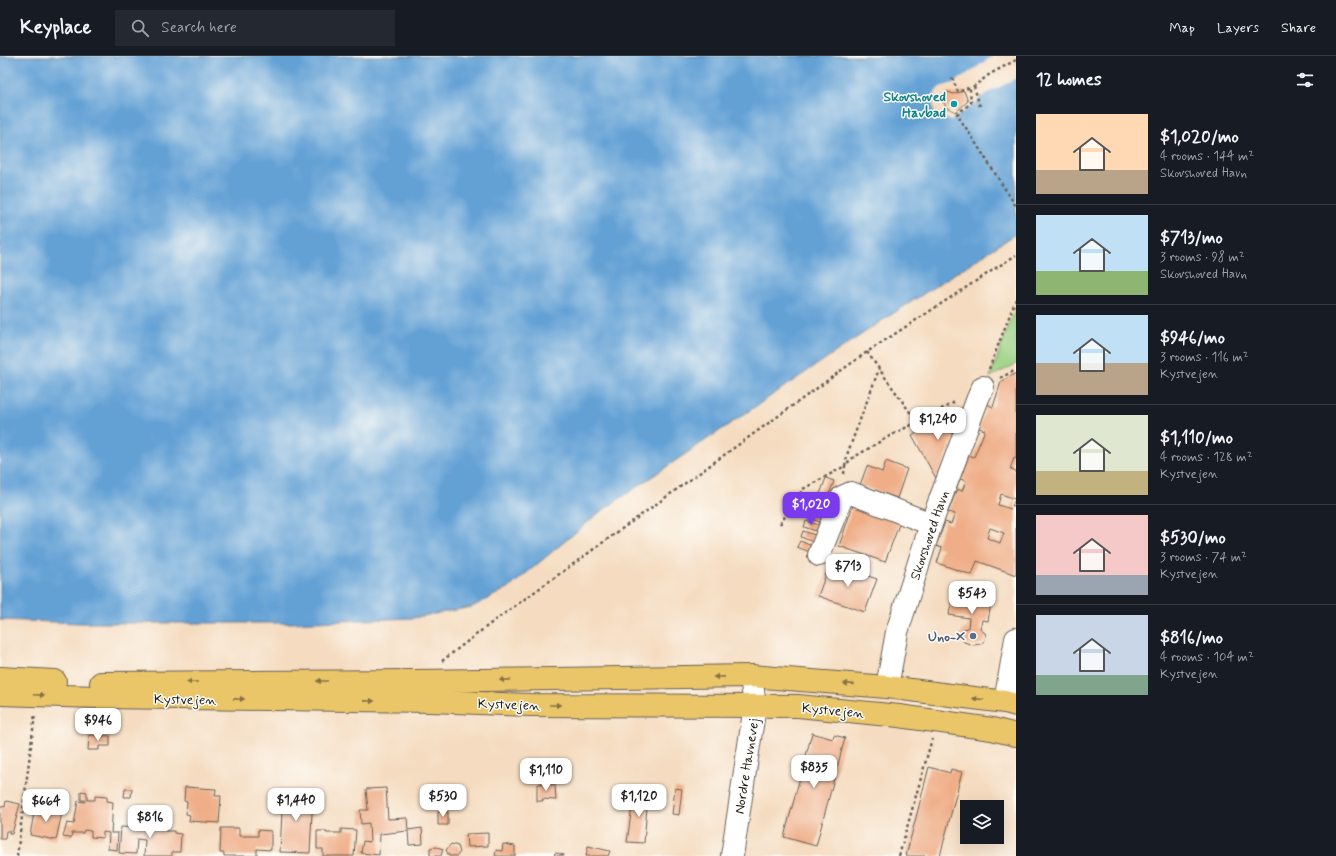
<!DOCTYPE html>
<html lang="en">
<head>
<meta charset="utf-8">
<style>
  :root { --surface:#171b24; --page:#242831; --text:#f1f3f6; --muted:#9ea1a6; --line:#363941; --accent:#7c3aed }
  body { margin:0; font-family:Mynerve,sans-serif; background:var(--page); color:var(--text); height:100vh; display:flex; flex-direction:column; font-size:15px; white-space:nowrap }
  * { box-sizing:border-box; margin:0 }
  p { font-size:13px; color:var(--muted) }
  .icon { flex:none; width:22px; height:22px; fill:none; stroke:currentColor; stroke-width:2; stroke-linecap:round; stroke-linejoin:round }
  .map { position:relative; flex:1; overflow:hidden }
  .side { display:flex; flex-direction:column; background:var(--surface); width:320px }
  .side>* { flex:none }
  .fabs { position:absolute; left:960px; top:744px; display:grid; gap:8px }
  .fabs a { display:grid; place-items:center; width:44px; height:44px; border-radius:0px; background:var(--surface); box-shadow:0 4px 16px #0002; font-size:20px }
  .price { position:absolute; translate:-50% -34px; padding:0 9px; border-radius:8px; background:#fff; color:#222; font-size:13px; line-height:26px; filter:drop-shadow(0 1px 2px #0008) }
  .price::after { content:''; position:absolute; left:50%; top:24px; width:12px; height:9px; margin-left:-6px; background:inherit; clip-path:polygon(0 0,100% 0,50% 100%) }
  .price.on { background:var(--accent); color:#fff }
  ul { padding:0; list-style:none }
  li { display:flex; align-items:center; gap:12px; height:100px; padding:0 20px }
  li+li { border-top:1px solid var(--line) }
  li span { display:grid; place-items:center; flex:none; width:112px; height:80px; border-radius:0px; color:#555 }
  li>.icon { margin-inline-start:auto }
  span .icon { width:48px; height:48px; fill:#fffc; stroke-width:1 }
  li b { font-size:17px }
  h2 { display:flex; justify-content:space-between; align-items:center; height:48px; padding:0 20px; font-size:17px }
  header { display:flex; align-items:center; gap:24px; box-sizing:border-box; height:56px; padding:0 20px; background:var(--surface); border-bottom:1px solid var(--line) }
  header strong { font-size:19px }
  nav { display:flex; gap:22px; margin-inline-start:auto; font-size:14px }
  .search { width:280px; height:36px; background:var(--page); display:flex; align-items:center; gap:10px; box-sizing:border-box; padding:0 14px; border-radius:0px; color:var(--muted); font-size:15px }
  main { display:flex; flex:1; min-height:0 }
  .map>svg:first-child { display:block }
  .green { fill:#9cd283; stroke:#5c7750 }
  .water { fill:#64a1d5; stroke:#405e78 }
  .pier { fill:#f5dcc0 }
  .building { fill:#efae87; fill-rule:evenodd }
  .lines { fill:none; stroke-linecap:round; stroke-linejoin:round }
  .minor-casing { stroke:#685f55; stroke-width:24 }
  .major-casing { stroke:#685f55; stroke-width:24 }
  .path { stroke:#685f55; stroke-width:2.5; stroke-dasharray:3 3; stroke-linecap:butt }
  .minor { stroke:#fff; stroke-width:22 }
  .major { stroke:#ebc669; stroke-width:22 }
  .oneway { fill:#847142 }
  .culture-dot { fill:#0f9aa8; stroke:#fdfcf7; stroke-width:1.5 }
  .service-dot { fill:#5c6f8a; stroke:#fdfcf7; stroke-width:1.5 }
  .labels { text-anchor:middle; stroke-width:3; stroke-linejoin:round; paint-order:stroke }
  .culture-label { font-size:14px; font-weight:bold; fill:#0d838f; stroke:#fdfcf7; text-anchor:end }
  .street-label { font-size:14px; fill:#1c1c1c; stroke:#fdfcf7 }
  .service-label { font-size:14px; font-weight:bold; fill:#4e5e75; stroke:#fdfcf7; text-anchor:end }
</style>
</head>
<body>
<header>
<strong>Keyplace</strong>
<div class="search"><svg class="icon" aria-label="search" viewBox="0 0 24 24"><circle cx="10" cy="10" r="6"/><path d="M15 15l6 6"/></svg>Search here</div>
<nav><a>Map</a><a>Layers</a><a>Share</a></nav>
</header>
<main>
<div class="map">
<svg width="1016" height="800" viewBox="0 0 1016 800">
  <rect width="100%" height="100%" fill="#fdfcf7"/>
  <filter id="ink" filterUnits="userSpaceOnUse"><feTurbulence type="fractalNoise" baseFrequency=".025" numOctaves="2"/><feDisplacementMap in="SourceGraphic" scale="8" xChannelSelector="R" yChannelSelector="G"/><feConvolveMatrix kernelMatrix="1 2 1 2 8 2 1 2 1" color-interpolation-filters="sRGB"/></filter>
  <filter id="wash" filterUnits="userSpaceOnUse"><feTurbulence type="fractalNoise" baseFrequency=".012" numOctaves="4" result="noise"/><feDisplacementMap in="SourceGraphic" scale="16" xChannelSelector="R" yChannelSelector="G"/><feGaussianBlur stdDeviation="0.9" result="paint"/><feColorMatrix in="noise" values="0 0 0 0 0 0 0 0 0 0 0 0 0 0 0 0 0 1.4 0 .05"/><feComposite in="paint" operator="in"/></filter>
  <g filter="url(#wash)">
    <rect width="100%" height="100%" fill="#f5dcc0"/>
    <!-- green -->
    <path class="green" d="M 1016,251 L 1016,308 L 990,321 Z"/>
    <!-- water -->
    <path class="water" d="M 0,0 L 1016,0 L 1016,178 L 880,266 L 600,456 L 510,531 L 472,551 L 413,562 L 289,567 L 80,567 L 0,564 Z"/>
    <!-- pier -->
    <path class="pier" d="M 993,0 L 1016,0 L 1016,22 L 981,41 L 976,47 L 952,64 L 938,62 L 934,56 L 933,48 L 935,36 L 940,31 L 954,27 Z"/>
    <g id="blocks">
      <!-- building -->
      <path class="building" d="M 964,35 L 968,45 L 956,56 L 946,51 L 942,43 L 948,36 L 954,38 Z
        M 1016,317 L 1016,403 L 1014,402 L 1010,413 L 1016,415 L 1016,519 L 977,505 L 972,519 L 937,507 L 942,492 L 936,490 L 945,466 L 951,468 L 955,458 L 948,456 L 957,433 L 962,435 L 966,425 L 960,423 L 969,399 L 974,401 L 985,374 L 979,372 L 987,348 L 993,351 L 1001,326 ZM 1001,438 L 1015,443 L 1011,453 L 998,449 ZM 990,472 L 1004,477 L 1000,487 L 987,482 Z
        M 964,351 L 937,424 L 912,379 Z
        M 886,405 L 907,413 L 897,442 L 860,429 L 867,410 L 882,416 Z
        M 826,422 L 834,425 L 822,457 L 814,454 Z
        M 853,449 L 900,466 L 885,506 L 839,490 Z
        M 810,456 L 822,460 L 820,466 L 808,462 Z
        M 806,465 L 819,469 L 816,475 L 804,471 Z
        M 803,475 L 815,479 L 813,486 L 801,481 Z
        M 800,485 L 812,490 L 810,496 L 797,491 Z
        M 830,507 L 877,523 L 865,556 L 818,540 Z
        M 953,536 L 992,541 L 988,565 L 982,564 L 980,573 L 985,577 L 986,580 L 985,584 L 981,588 L 973,589 L 964,586 L 962,583 L 960,578 L 964,573 L 968,572 L 969,562 L 949,559 Z
        M 812,677 L 833,683 L 834,679 L 845,682 L 816,790 L 784,781 Z
        M 89,679 L 110,680 L 110,690 L 99,690 L 99,694 L 88,694 Z
        M 929,711 L 950,717 L 951,713 L 962,716 L 940,800 L 906,800 Z
        M 542,727 L 543,728 L 555,729 L 556,744 L 542,743 L 543,745 L 537,745 L 537,729 Z
        M 185,731 L 216,733 L 215,740 L 221,740 L 219,767 L 189,765 L 190,759 L 186,758 L 187,746 L 184,745 Z
        M 386,732 L 388,763 L 407,762 L 408,774 L 422,772 L 423,788 L 409,789 L 408,775 L 380,778 L 379,799 L 361,797 L 363,785 L 370,786 L 369,767 L 361,768 L 360,754 L 368,754 L 366,733 Z
        M 675,732 L 682,733 L 679,759 L 672,758 Z
        M 125,733 L 132,733 L 131,741 L 124,741 Z
        M 81,735 L 87,736 L 87,744 L 95,744 L 95,740 L 107,741 L 107,745 L 113,746 L 111,777 L 118,777 L 117,794 L 108,793 L 109,777 L 103,776 L 103,782 L 91,781 L 91,775 L 84,774 L 83,777 L 72,777 L 71,782 L 63,781 L 67,767 L 74,768 L 78,745 L 85,746 L 85,744 L 81,744 Z
        M 283,735 L 313,736 L 310,797 L 280,796 Z
        M 634,736 L 651,738 L 649,751 L 647,750 L 644,787 L 627,786 Z
        M 6,745 L 20,748 L 12,778 L 9,778 L 10,775 L 6,775 L 5,783 L 0,783 L 0,750 L 5,751 Z
        M 44,748 L 55,751 L 54,756 L 62,757 L 56,784 L 30,779 L 35,752 L 43,753 Z
        M 438,756 L 448,756 L 448,769 L 438,769 Z
        M 139,761 L 156,762 L 156,768 L 166,768 L 165,775 L 174,775 L 174,777 L 181,778 L 180,796 L 172,796 L 172,800 L 144,800 L 145,784 L 137,783 L 136,798 L 119,797 L 121,771 L 138,772 Z
        M 221,772 L 239,772 L 239,780 L 258,780 L 258,774 L 271,775 L 271,794 L 257,793 L 257,800 L 224,800 L 224,797 L 220,797 Z
        M 341,773 L 356,774 L 354,800 L 323,800 L 323,793 L 317,793 L 317,775 L 326,775 L 326,777 L 341,777 Z
        M 488,777 L 488,790 L 467,791 L 466,778 Z
        M 451,788 L 458,790 L 460,796 L 457,800 L 449,800 L 446,794 Z
        M 503,788 L 515,790 L 515,800 L 495,800 L 496,794 L 502,795 Z
        M 588,790 L 610,795 L 608,800 L 586,800 Z
        M 437,791 L 443,793 L 441,800 L 430,800 L 430,792 Z
        M 555,797 L 564,799 L 564,800 L 554,800 Z"/>
    </g>
  </g>
  <g filter="url(#ink)">
    <use href="#blocks" fill-opacity="0" stroke="#685f55" stroke-width="1"/>
    <g class="lines">
      <!-- minor casing -->
      <g class="minor-casing">
        <path id="minor" d="M 819,499 L 842,441 L 851,437 L 931,468
          M 887,631 L 897,576 L 931,468 L 978,342 L 983,331
          M 1005,646 L 1016,583
          M 732,800 L 755,650 L 751,620"/>
      </g>
      <!-- major casing -->
      <g class="major-casing">
        <path id="major" d="M 0,622 L 55,625
          M 101,627 L 417,625 L 751,620 L 887,631 L 1005,646 L 1016,649
          M 0,638 L 96,641 L 431,645 L 530,649 L 798,650 L 899,660 L 992,673 L 1016,679"/>
      </g>
      <!-- path -->
      <path class="path" d="M 1016,4 L 990,18 L 970,33 L 971,47 L 957,58 L 1016,150
        M 952,22 L 958,36 L 968,32 L 970,33
        M 974,30 L 980,51
        M 867,296 L 917,366
        M 989,313 L 1016,243
        M 1000,322 L 1016,314
        M 844,418 L 845,410 L 851,403 L 886,382 L 955,346
        M 780,468 L 803,433 L 845,410 L 848,396 L 879,313
        M 442,605 L 490,568 L 867,296 L 1016,199
        M 17,800 L 35,658
        M 899,800 L 932,683"/>
      <!-- minor -->
      <use href="#minor" class="minor"/>
      <!-- major -->
      <use href="#major" class="major"/>
    </g>
    <!-- one-way arrows -->
    <defs><path id="oneway-solid" d="M-6-.8H1V-3.2L6.5 0L1 3.2V.8H-6Z"/></defs>
    <g class="oneway">
      <use href="#oneway-solid" transform="translate(719 621) rotate(179)"/>
      <use href="#oneway-solid" transform="translate(505 624) rotate(179)"/>
      <use href="#oneway-solid" transform="translate(322 625) rotate(180)"/>
      <use href="#oneway-solid" transform="translate(192 626) rotate(180)"/>
      <use href="#oneway-solid" transform="translate(849 628) rotate(-175)"/>
      <use href="#oneway-solid" transform="translate(39 639) rotate(2)"/>
      <use href="#oneway-solid" transform="translate(239 643) rotate(1)"/>
      <use href="#oneway-solid" transform="translate(978 643) rotate(-173)"/>
      <use href="#oneway-solid" transform="translate(369 645) rotate(1)"/>
      <use href="#oneway-solid" transform="translate(555 649)"/>
    </g>
  </g>
  <!-- markers -->
  <circle class="culture-dot" cx="954" cy="48" r="4"/>
  <circle class="service-dot" cx="973" cy="580" r="4"/>
  <g class="labels">
    <!-- culture labels -->
    <g class="culture-label">
      <text x="946" y="45">Skovshoved<tspan x="946" dy="16">Havbad</tspan></text>
    </g>
    <!-- street labels -->
    <g class="street-label">
      <text transform="translate(929 479) rotate(-71)" y="5">Skovshoved Havn</text>
      <text transform="translate(185 643) rotate(1)" y="5">Kystvejen</text>
      <text transform="translate(509 648) rotate(2)" y="5">Kystvejen</text>
      <text transform="translate(833 654) rotate(5)" y="5">Kystvejen</text>
      <text transform="translate(746 710) rotate(-81)" y="5">Nordre Havnevej</text>
    </g>
    <!-- service labels -->
    <g class="service-label">
      <text x="965" y="585">Uno-X</text>
    </g>
  </g>
</svg>
<div class="fabs">
<a><svg class="icon" aria-label="layers" viewBox="0 0 24 24"><path d="M12 4l9 5-9 5-9-5zM3 14l9 5 9-5"/></svg></a>
</div>
<b class="price" style="left:938px;top:385px">$1,240</b>
<b class="price on" style="left:811px;top:470px">$1,020</b>
<b class="price" style="left:848px;top:532px">$713</b>
<b class="price" style="left:972px;top:559px">$543</b>
<b class="price" style="left:98px;top:686px">$946</b>
<b class="price" style="left:814px;top:733px">$835</b>
<b class="price" style="left:546px;top:736px">$1,110</b>
<b class="price" style="left:443px;top:762px">$530</b>
<b class="price" style="left:639px;top:762px">$1,120</b>
<b class="price" style="left:296px;top:766px">$1,440</b>
<b class="price" style="left:46px;top:767px">$664</b>
<b class="price" style="left:150px;top:783px">$816</b>
</div>
<section class="side">
<h2>12 homes<svg class="icon" aria-label="filters" viewBox="0 0 24 24"><path d="M4 7h16M4 17h16"/><circle cx="9" cy="7" r="2"/><circle cx="15" cy="17" r="2"/></svg></h2>
<ul>
<li><span style="background:linear-gradient(#ffd9b3 70%,#b9a48a 0)"><svg class="icon" aria-label="home" viewBox="0 0 24 24"><path d="M3 11l9-7 9 7M6 9v11h12V9"/></svg></span><div><b>$1,020/mo</b><p>4 rooms · 144 m²</p><p>Skovshoved Havn</p></div></li>
<li><span style="background:linear-gradient(#bfe0f5 70%,#8fb573 0)"><svg class="icon" aria-label="home" viewBox="0 0 24 24"><path d="M3 11l9-7 9 7M6 9v11h12V9"/></svg></span><div><b>$713/mo</b><p>3 rooms · 98 m²</p><p>Skovshoved Havn</p></div></li>
<li><span style="background:linear-gradient(#bfe0f5 60%,#b9a48a 0)"><svg class="icon" aria-label="home" viewBox="0 0 24 24"><path d="M3 11l9-7 9 7M6 9v11h12V9"/></svg></span><div><b>$946/mo</b><p>3 rooms · 116 m²</p><p>Kystvejen</p></div></li>
<li><span style="background:linear-gradient(#dfe7d0 70%,#c2b280 0)"><svg class="icon" aria-label="home" viewBox="0 0 24 24"><path d="M3 11l9-7 9 7M6 9v11h12V9"/></svg></span><div><b>$1,110/mo</b><p>4 rooms · 128 m²</p><p>Kystvejen</p></div></li>
<li><span style="background:linear-gradient(#f6c9c9 75%,#9aa5b1 0)"><svg class="icon" aria-label="home" viewBox="0 0 24 24"><path d="M3 11l9-7 9 7M6 9v11h12V9"/></svg></span><div><b>$530/mo</b><p>3 rooms · 74 m²</p><p>Kystvejen</p></div></li>
<li><span style="background:linear-gradient(#c9d6e8 75%,#7fa58c 0)"><svg class="icon" aria-label="home" viewBox="0 0 24 24"><path d="M3 11l9-7 9 7M6 9v11h12V9"/></svg></span><div><b>$816/mo</b><p>4 rooms · 104 m²</p><p>Kystvejen</p></div></li>
</ul>
</section>
</main>
</body>
</html>
